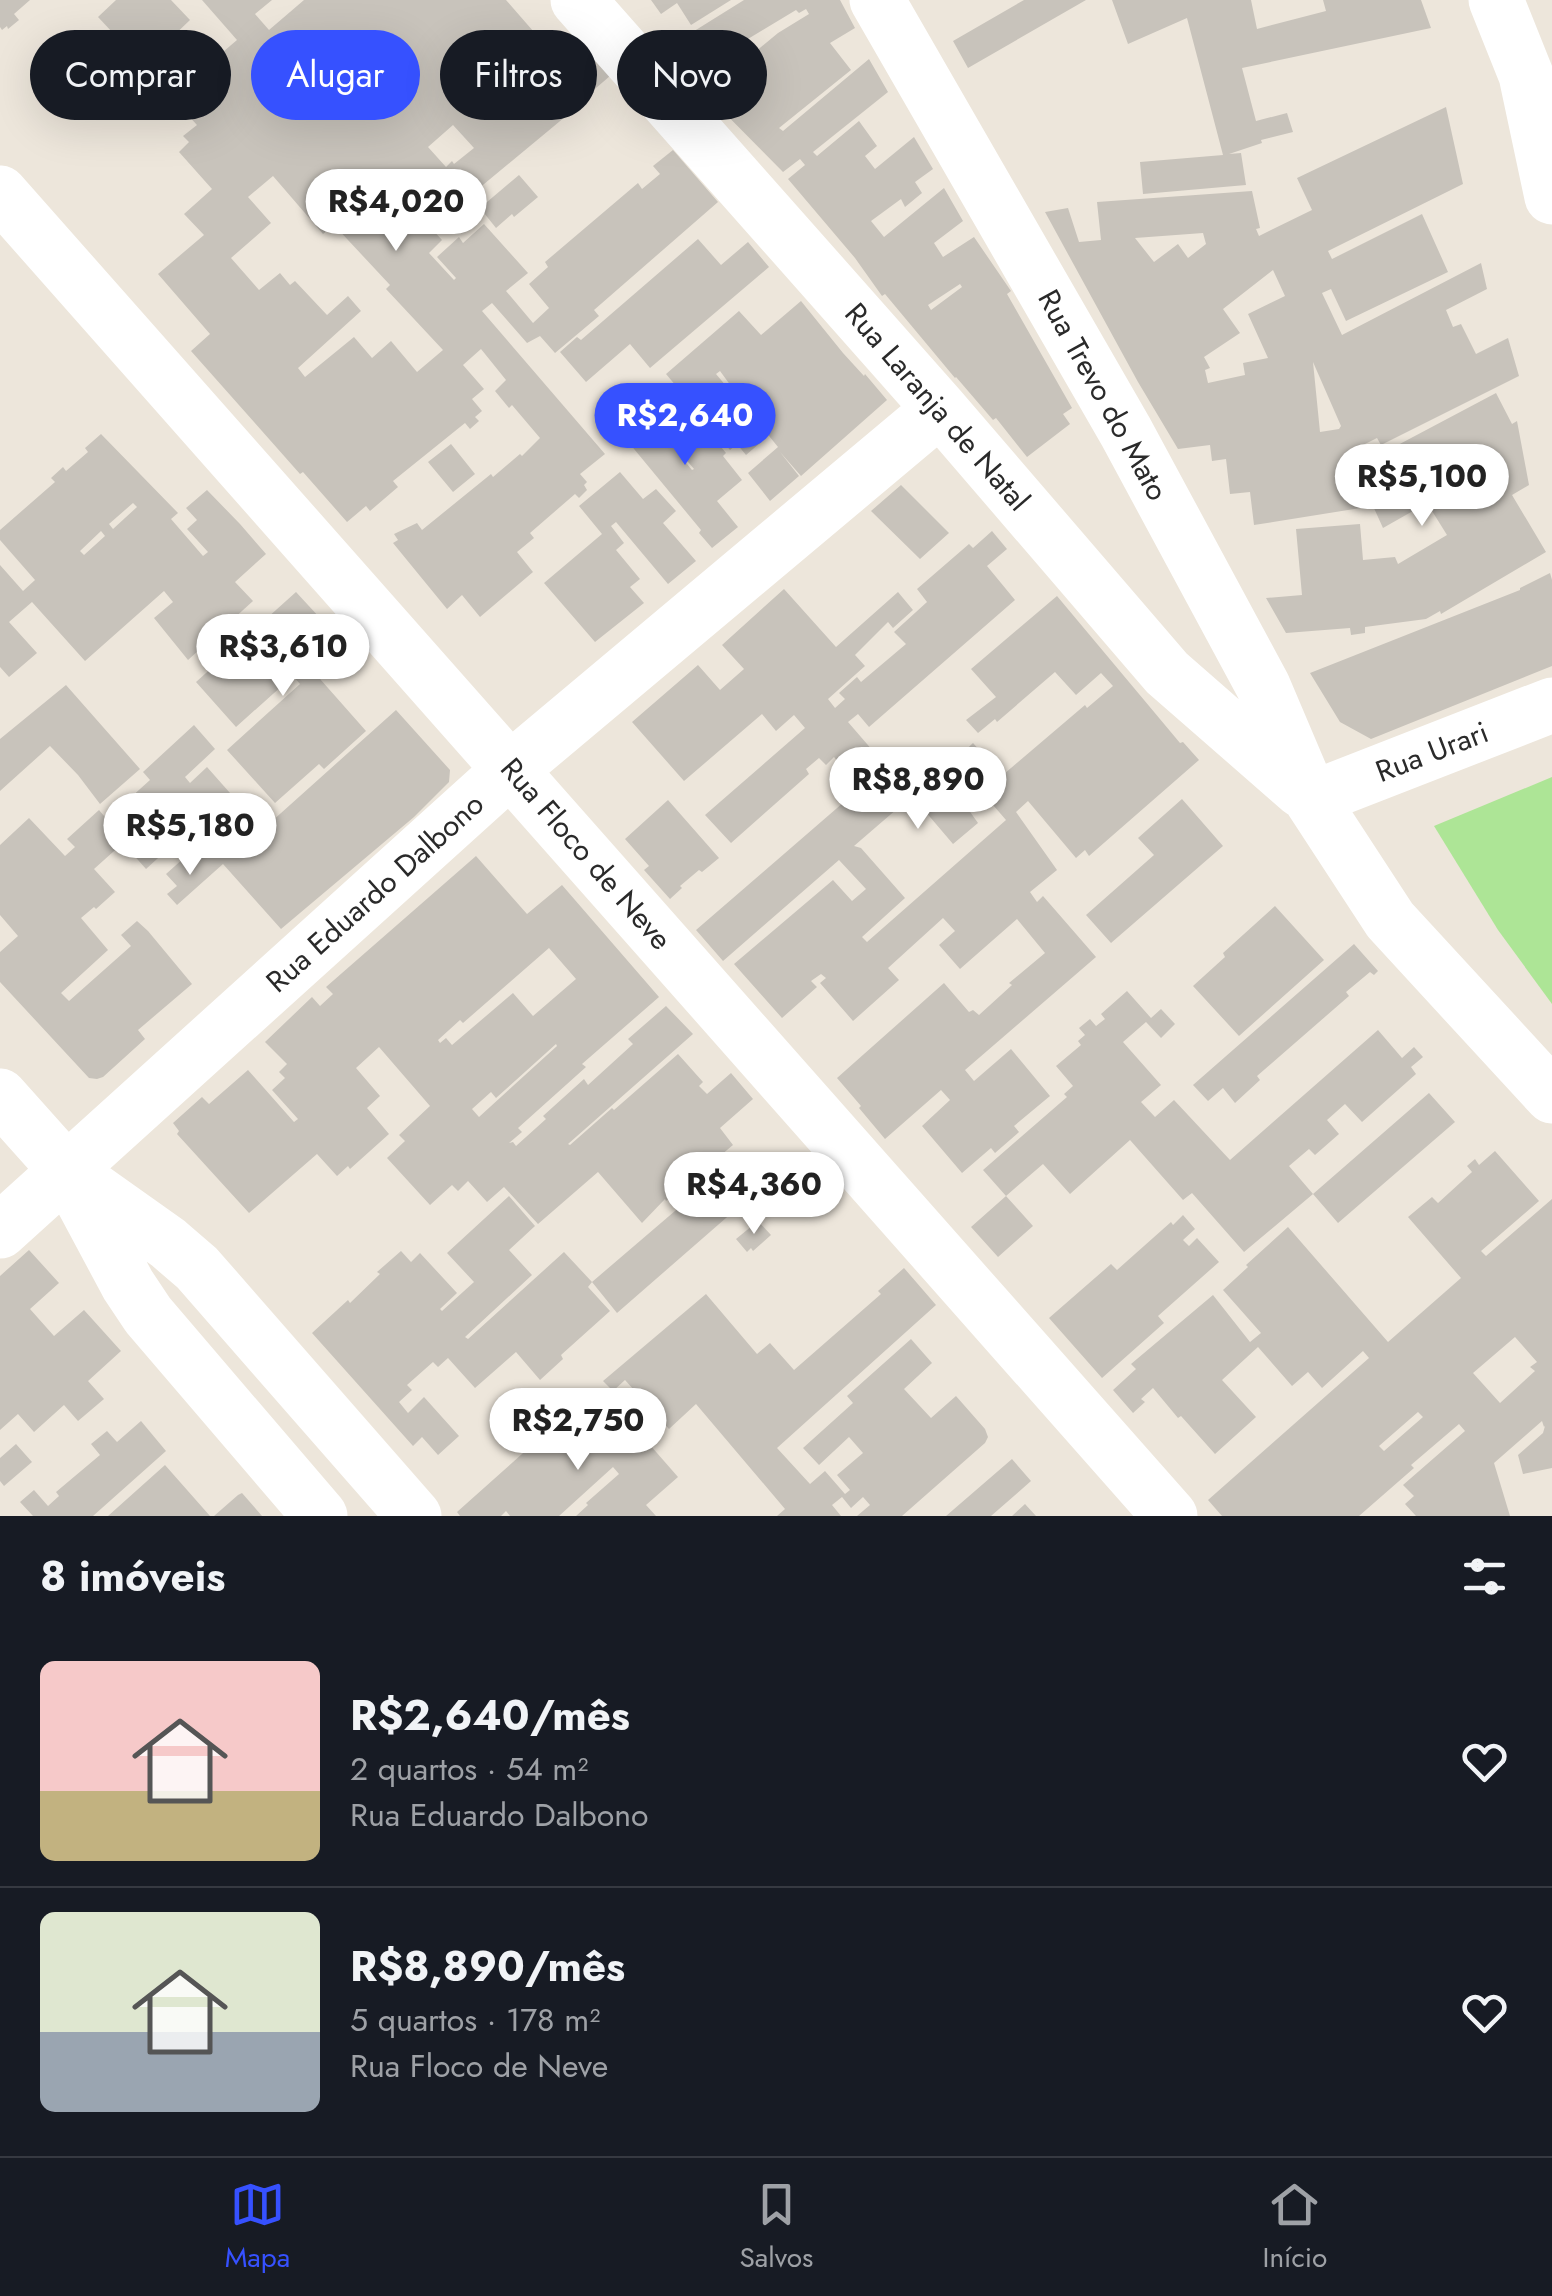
<!DOCTYPE html>
<html lang="pt">
<head>
<meta charset="utf-8">
<style>
  :root { --surface:#171b24; --page:#20242c; --text:#f1f3f6; --muted:#9ea1a6; --line:#363941; --accent:#3651ff }
  body { margin:0; font-family:Jost,sans-serif; background:var(--page); color:var(--text); height:100vh; display:flex; flex-direction:column; font-size:38px; white-space:nowrap }
  * { box-sizing:border-box; margin:0 }
  p { font-size:32px; color:var(--muted) }
  .icon { flex:none; width:55px; height:55px; fill:none; stroke:currentColor; stroke-width:2; stroke-linecap:round; stroke-linejoin:round }
  .map { position:relative; height:1516px; overflow:hidden }
  .panel { display:flex; flex-direction:column; background:var(--surface); flex:1 }
  .panel>* { flex:none }
  .hud { position:absolute; left:30px; top:30px; width:1000px; height:90px; display:flex; gap:20px }
  .price { position:absolute; translate:-50% -85px; padding:0 22px; border-radius:35px; background:#fff; color:#222; font-size:32px; line-height:65px; filter:drop-shadow(0 2px 5px #0008) }
  .price::after { content:''; position:absolute; left:50%; top:60px; width:30px; height:22px; margin-left:-15px; background:inherit; clip-path:polygon(0 0,100% 0,50% 100%) }
  .price.active { background:var(--accent); color:#fff }
  ul { padding:0; list-style:none }
  li { display:flex; align-items:center; gap:30px; height:250px; padding:0 40px }
  li+li { border-top:2px solid var(--line) }
  li span { display:grid; place-items:center; flex:none; width:280px; height:200px; border-radius:15px; color:#555 }
  li>.icon { margin-inline-start:auto }
  span .icon { width:120px; height:120px; fill:#fffc; stroke-width:1 }
  li b { font-size:42px }
  h2 { display:flex; justify-content:space-between; align-items:center; height:120px; padding:0 40px; font-size:42px }
  .pill { padding:0 35px; border-radius:45px; background:var(--surface); box-shadow:0 10px 40px #0002; font-size:35px; line-height:90px }
  .pill.active { background:var(--accent); color:#fff }
  .tab-bar { display:flex; justify-content:space-around; align-items:center; height:140px; border-top:2px solid var(--line); background:var(--surface); font-size:28px; color:var(--muted) }
  .tab-bar a { display:grid; justify-items:center; gap:5px }
  .tab-bar .active { color:var(--accent) }
  .map>svg:first-child { display:block }
  .green { fill:#ade596 }
  .building { fill:#c8c3bb; fill-rule:evenodd }
  .lines { fill:none; stroke-linecap:round; stroke-linejoin:round }
  .minor { stroke:#fff; stroke-width:55 }
  .labels { text-anchor:middle; stroke-width:10; stroke-linejoin:round; paint-order:stroke }
  .street-label { font-size:30px; fill:#2a2a2a; stroke:#fff }
</style>
</head>
<body>
<div class="map">
<svg width="1552" height="1516" viewBox="0 0 1552 1516">
  <rect width="100%" height="100%" fill="#ede6db"/>
  <!-- green -->
  <path class="green" d="M 1552,777 L 1552,1004 L 1498,930 L 1434,826 Z"/>
  <!-- building -->
  <path class="building" d="M 0,0 L 30,0 L 14,14 L 19,20 L 8,29 L 7,26 L 2,30 L 0,27 Z
    M 116,0 L 171,0 L 190,20 L 143,65 L 98,17 Z
    M 202,0 L 272,0 L 255,14 L 269,30 L 304,0 L 506,0 L 547,47 L 541,53 L 544,57 L 556,47 L 566,57 L 582,44 L 610,76 L 582,100 L 583,102 L 431,228 L 442,240 L 429,253 L 454,280 L 456,278 L 437,257 L 459,237 L 463,243 L 484,224 L 528,273 L 506,291 L 533,323 L 549,308 L 529,284 L 548,267 L 545,262 L 638,183 L 642,189 L 660,174 L 653,166 L 673,150 L 718,202 L 594,310 L 599,316 L 555,353 L 540,336 L 527,343 L 492,303 L 482,311 L 605,454 L 580,474 L 587,482 L 584,485 L 587,490 L 579,498 L 575,494 L 530,533 L 534,538 L 517,552 L 533,572 L 480,617 L 462,595 L 447,609 L 393,543 L 398,540 L 394,534 L 417,523 L 422,530 L 491,474 L 493,477 L 520,454 L 522,456 L 540,438 L 512,405 L 509,408 L 495,391 L 506,380 L 481,349 L 463,365 L 484,389 L 472,399 L 482,411 L 475,417 L 479,421 L 470,429 L 465,423 L 393,481 L 398,487 L 370,511 L 366,506 L 347,522 L 303,472 L 300,474 L 191,351 L 210,334 L 158,274 L 204,235 L 184,214 L 212,189 L 179,152 L 189,142 L 183,136 L 197,125 L 147,71 L 173,49 L 196,75 L 237,40 ZM 453,125 L 474,148 L 454,164 L 452,161 L 446,167 L 428,147 ZM 273,176 L 323,234 L 334,225 L 390,285 L 386,289 L 443,350 L 417,372 L 391,341 L 372,358 L 354,337 L 305,377 L 298,368 L 361,311 L 348,296 L 327,315 L 295,281 L 290,285 L 280,273 L 259,290 L 231,258 L 271,223 L 248,197 Z
    M 651,0 L 731,0 L 691,25 L 677,3 L 661,14 Z
    M 744,0 L 840,0 L 855,28 L 830,43 L 851,70 L 779,128 L 783,131 L 869,59 L 888,92 L 813,152 L 817,156 L 859,121 L 877,146 L 865,156 L 875,169 L 914,137 L 933,169 L 915,182 L 922,193 L 905,207 L 901,199 L 871,221 L 884,237 L 944,188 L 963,221 L 934,243 L 943,257 L 974,237 L 1011,291 L 1007,294 L 1072,408 L 1063,414 L 1070,424 L 1027,457 L 996,418 L 993,420 L 956,377 L 955,378 L 885,294 L 882,296 L 855,258 L 788,179 L 805,165 L 800,159 L 783,172 L 694,82 L 667,48 ZM 806,9 L 809,14 L 778,33 L 755,52 L 750,44 L 737,53 L 733,48 L 796,10 L 799,13 ZM 960,284 L 962,287 L 931,310 L 928,305 Z
    M 1024,0 L 1086,0 L 968,68 L 953,41 Z
    M 1112,0 L 1251,0 L 1257,29 L 1326,11 L 1323,0 L 1421,0 L 1431,28 L 1242,68 L 1256,121 L 1287,113 L 1293,132 L 1261,140 L 1262,143 L 1229,154 L 1241,153 L 1246,185 L 1143,194 L 1140,162 L 1223,155 L 1187,18 L 1128,44 Z
    M 1446,107 L 1463,184 L 1328,251 L 1332,259 L 1422,214 L 1448,272 L 1346,321 L 1331,289 L 1322,293 L 1342,335 L 1481,263 L 1487,289 L 1446,310 L 1453,327 L 1461,324 L 1476,354 L 1508,338 L 1519,376 L 1381,445 L 1377,438 L 1349,452 L 1373,506 L 1254,525 L 1250,492 L 1230,494 L 1226,459 L 1212,461 L 1210,445 L 1178,449 L 1138,382 L 1045,212 L 1068,208 L 1079,242 L 1101,240 L 1097,202 L 1252,191 L 1260,228 L 1256,229 L 1259,236 L 1312,210 L 1297,178 ZM 1203,233 L 1206,244 L 1188,258 L 1178,244 L 1154,262 L 1135,238 ZM 1273,270 L 1285,296 L 1248,314 L 1268,358 L 1243,363 L 1245,375 L 1208,383 L 1205,370 L 1210,368 L 1204,357 L 1240,333 L 1223,309 ZM 1313,362 L 1341,426 L 1339,429 L 1320,432 Z
    M 519,175 L 538,197 L 514,217 L 512,214 L 496,228 L 480,208 Z
    M 698,239 L 721,265 L 748,242 L 769,267 L 650,368 L 630,344 L 586,382 L 560,352 L 577,337 L 581,340 Z
    M 801,301 L 843,353 L 864,376 L 865,374 L 887,400 L 801,476 L 780,452 L 799,476 L 770,501 L 748,473 L 778,447 L 761,426 L 773,417 L 752,392 L 742,401 L 720,371 L 716,374 L 759,425 L 752,432 L 760,443 L 746,455 L 737,444 L 730,450 L 666,374 L 739,311 L 761,335 Z
    M 1496,393 L 1512,424 L 1517,421 L 1529,485 L 1512,495 L 1546,552 L 1441,614 L 1440,611 L 1426,619 L 1365,627 L 1365,633 L 1351,635 L 1350,628 L 1286,633 L 1266,598 L 1302,595 L 1296,529 L 1360,524 L 1363,560 L 1395,557 L 1398,564 L 1447,535 L 1427,503 L 1383,528 L 1373,506 L 1376,505 L 1358,471 L 1364,468 L 1362,464 Z
    M 632,398 L 692,470 L 694,469 L 667,437 L 694,414 L 726,453 L 723,456 L 742,480 L 717,501 L 738,527 L 712,548 L 699,533 L 701,530 L 620,432 L 623,430 L 612,417 Z
    M 101,434 L 178,513 L 171,519 L 203,556 L 208,552 L 187,529 L 197,520 L 186,508 L 207,490 L 240,524 L 266,554 L 235,582 L 253,601 L 188,660 L 154,618 L 173,602 L 164,591 L 85,661 L 32,602 L 9,622 L 37,653 L 9,677 L 0,667 L 0,565 L 23,591 L 35,580 L 0,540 L 0,530 L 55,482 L 51,478 L 63,467 L 66,471 L 88,452 L 85,448 ZM 133,503 L 137,507 L 113,529 L 109,524 ZM 101,531 L 105,536 L 84,555 L 80,551 Z
    M 451,444 L 475,474 L 453,492 L 428,462 Z
    M 620,472 L 643,499 L 656,489 L 676,511 L 663,523 L 696,561 L 668,584 L 616,522 L 611,526 L 624,543 L 616,550 L 640,579 L 630,587 L 644,603 L 595,642 L 544,583 L 602,534 L 579,506 Z
    M 901,485 L 949,533 L 920,559 L 871,511 Z
    M 992,531 L 1007,549 L 987,566 L 1015,600 L 869,727 L 858,714 L 848,722 L 912,796 L 854,846 L 861,848 L 905,898 L 862,937 L 867,942 L 1006,820 L 980,790 L 1001,770 L 1004,774 L 1085,705 L 1087,708 L 1113,686 L 1101,673 L 1076,695 L 1055,672 L 997,722 L 995,719 L 978,733 L 966,720 L 996,697 L 971,669 L 1057,596 L 1180,743 L 1183,742 L 1199,760 L 1089,856 L 1085,850 L 1076,858 L 1028,801 L 1016,812 L 1057,870 L 1030,892 L 1037,902 L 1043,896 L 1096,957 L 965,1070 L 974,1081 L 1011,1049 L 1050,1096 L 1014,1126 L 1019,1132 L 995,1153 L 991,1148 L 962,1173 L 922,1126 L 950,1100 L 941,1090 L 885,1139 L 859,1108 L 861,1106 L 837,1078 L 944,983 L 969,1012 L 973,1010 L 979,1015 L 1012,985 L 1009,983 L 1045,953 L 1017,919 L 960,969 L 939,945 L 955,931 L 943,918 L 888,968 L 899,980 L 853,1021 L 820,983 L 826,978 L 821,974 L 811,981 L 817,987 L 782,1018 L 734,964 L 833,880 L 852,901 L 866,889 L 839,860 L 723,961 L 696,930 L 844,802 L 850,808 L 856,802 L 838,782 L 848,774 L 834,757 L 826,765 L 819,758 L 806,769 L 809,774 L 731,843 L 705,815 L 805,728 L 794,715 L 776,731 L 762,714 L 684,781 L 632,722 L 698,665 L 720,690 L 744,669 L 722,645 L 784,589 L 836,647 L 898,592 L 913,610 L 893,628 L 888,622 L 855,655 L 865,666 L 828,699 L 835,708 L 845,699 L 839,693 L 857,677 L 861,682 L 906,644 L 894,632 L 927,602 L 917,589 L 969,544 L 973,548 Z
    M 1550,573 L 1552,580 L 1552,666 L 1371,739 L 1340,722 L 1310,673 L 1520,590 L 1520,588 Z
    M 296,592 L 344,644 L 313,671 L 366,731 L 324,769 L 319,764 L 275,803 L 227,750 L 300,684 L 293,676 L 236,727 L 196,682 Z
    M 66,685 L 140,769 L 100,804 L 78,775 L 50,746 L 0,791 L 0,739 Z
    M 396,710 L 450,770 L 449,782 L 414,817 L 281,929 L 223,864 L 177,905 L 167,894 L 177,886 L 166,874 L 203,841 L 191,828 L 146,869 L 123,843 L 94,869 L 115,892 L 96,909 L 94,907 L 81,918 L 108,950 L 61,993 L 69,1001 L 131,946 L 121,935 L 137,921 L 148,931 L 192,984 L 138,1030 L 145,1039 L 103,1077 L 97,1079 L 89,1078 L 0,982 L 0,952 L 18,936 L 0,915 L 0,845 L 29,818 L 65,856 L 75,847 L 67,839 L 99,810 L 125,841 L 150,819 L 130,798 L 150,780 L 143,772 L 194,725 L 215,749 L 185,777 L 190,783 L 207,767 L 253,819 L 233,836 L 243,847 Z
    M 973,743 L 992,764 L 958,795 L 978,823 L 953,844 L 913,797 L 929,783 L 916,768 L 938,748 L 952,763 Z
    M 1182,799 L 1223,846 L 1111,943 L 1086,915 L 1154,855 L 1138,838 Z
    M 668,800 L 719,858 L 702,872 L 699,870 L 680,886 L 682,888 L 670,899 L 644,870 L 649,866 L 625,839 Z
    M 476,856 L 527,914 L 562,885 L 659,997 L 582,1064 L 586,1067 L 518,1128 L 522,1132 L 509,1143 L 513,1142 L 516,1146 L 546,1119 L 543,1116 L 584,1079 L 588,1085 L 633,1044 L 628,1039 L 666,1006 L 693,1034 L 568,1144 L 570,1145 L 612,1108 L 614,1110 L 678,1054 L 703,1082 L 699,1086 L 707,1094 L 731,1073 L 753,1099 L 720,1128 L 733,1145 L 666,1201 L 665,1199 L 642,1223 L 598,1172 L 538,1224 L 504,1187 L 487,1202 L 468,1181 L 458,1191 L 452,1185 L 430,1205 L 387,1158 L 405,1141 L 399,1135 L 430,1106 L 379,1047 L 356,1068 L 380,1096 L 367,1108 L 389,1134 L 350,1169 L 348,1166 L 337,1176 L 317,1154 L 249,1213 L 177,1134 L 179,1131 L 173,1123 L 202,1097 L 209,1104 L 248,1070 L 294,1122 L 298,1119 L 272,1090 L 285,1078 L 279,1072 L 287,1064 L 265,1042 L 312,997 L 320,1006 L 333,994 L 326,987 ZM 549,948 L 576,979 L 533,1016 L 513,993 L 452,1045 L 446,1038 L 440,1043 L 438,1040 L 460,1020 L 463,1023 ZM 556,1044 L 557,1046 L 479,1117 L 472,1109 L 491,1092 L 496,1098 Z
    M 1275,906 L 1324,960 L 1239,1036 L 1193,986 L 1225,957 L 1223,953 Z
    M 1354,944 L 1378,971 L 1374,975 L 1370,972 L 1346,992 L 1349,996 L 1257,1076 L 1260,1080 L 1235,1103 L 1223,1088 L 1208,1101 L 1193,1085 Z
    M 1127,991 L 1151,1018 L 1161,1009 L 1175,1024 L 1161,1038 L 1146,1022 L 1123,1042 L 1161,1085 L 1141,1102 L 1155,1117 L 1174,1100 L 1230,1160 L 1378,1030 L 1402,1058 L 1414,1047 L 1423,1057 L 1411,1067 L 1416,1074 L 1362,1122 L 1345,1104 L 1327,1120 L 1339,1134 L 1315,1155 L 1309,1149 L 1289,1166 L 1313,1194 L 1429,1093 L 1455,1122 L 1338,1223 L 1313,1194 L 1244,1252 L 1192,1193 L 1183,1200 L 1130,1140 L 1070,1194 L 1043,1164 L 1006,1196 L 983,1170 L 1067,1097 L 1064,1094 L 1073,1086 L 1056,1066 L 1081,1045 L 1078,1041 L 1085,1035 L 1079,1028 L 1090,1019 L 1096,1026 L 1105,1019 L 1101,1014 Z
    M 1495,1151 L 1539,1201 L 1481,1251 L 1486,1256 L 1552,1199 L 1552,1468 L 1523,1474 L 1518,1455 L 1543,1433 L 1545,1426 L 1544,1427 L 1542,1421 L 1494,1463 L 1510,1516 L 1416,1516 L 1405,1504 L 1414,1496 L 1403,1485 L 1465,1431 L 1459,1424 L 1411,1465 L 1414,1468 L 1359,1516 L 1222,1516 L 1208,1500 L 1369,1358 L 1363,1351 L 1322,1388 L 1308,1372 L 1292,1386 L 1258,1347 L 1222,1380 L 1256,1417 L 1215,1454 L 1181,1416 L 1178,1418 L 1153,1388 L 1141,1399 L 1145,1402 L 1133,1413 L 1113,1390 L 1136,1369 L 1131,1364 L 1213,1295 L 1250,1342 L 1261,1333 L 1223,1290 L 1248,1267 L 1246,1265 L 1288,1227 L 1388,1342 L 1461,1278 L 1408,1217 L 1432,1197 L 1438,1203 L 1472,1172 L 1467,1166 L 1475,1159 L 1479,1165 ZM 1515,1337 L 1537,1362 L 1530,1367 L 1535,1371 L 1500,1403 L 1473,1373 ZM 1418,1412 L 1423,1417 L 1384,1451 L 1379,1446 Z
    M 710,1181 L 734,1211 L 617,1313 L 592,1282 Z
    M 509,1196 L 535,1226 L 509,1250 L 532,1275 L 465,1337 L 468,1339 L 564,1252 L 592,1282 L 588,1287 L 610,1311 L 561,1355 L 563,1359 L 540,1380 L 516,1352 L 475,1388 L 448,1358 L 438,1367 L 433,1362 L 407,1385 L 412,1390 L 399,1402 L 408,1413 L 424,1397 L 459,1436 L 438,1455 L 422,1437 L 413,1446 L 312,1333 L 348,1300 L 350,1303 L 380,1274 L 377,1272 L 401,1251 L 411,1262 L 420,1253 L 457,1293 L 440,1309 L 442,1311 L 474,1282 L 447,1253 Z
    M 1006,1196 L 1033,1226 L 998,1257 L 971,1227 Z
    M 1183,1215 L 1195,1229 L 1183,1240 L 1189,1246 L 1197,1238 L 1219,1262 L 1158,1316 L 1164,1323 L 1102,1378 L 1049,1318 L 1111,1264 L 1117,1270 L 1171,1222 L 1173,1225 Z
    M 758,1221 L 771,1235 L 753,1251 L 751,1248 L 747,1252 L 736,1239 Z
    M 29,1250 L 59,1283 L 30,1309 L 54,1336 L 84,1310 L 121,1351 L 88,1381 L 104,1399 L 78,1421 L 64,1405 L 34,1432 L 18,1414 L 0,1430 L 0,1276 Z
    M 904,1268 L 936,1305 L 777,1448 L 810,1484 L 825,1471 L 845,1494 L 850,1490 L 837,1475 L 863,1453 L 849,1437 L 819,1465 L 803,1448 L 853,1403 L 847,1396 L 911,1339 L 932,1363 L 904,1389 L 931,1418 L 956,1396 L 985,1429 L 988,1437 L 985,1443 L 902,1516 L 857,1516 L 870,1505 L 863,1497 L 851,1508 L 842,1497 L 832,1505 L 841,1516 L 777,1516 L 785,1509 L 696,1404 L 669,1429 L 625,1380 L 613,1391 L 603,1381 L 706,1294 L 757,1354 L 770,1343 L 794,1370 L 881,1294 L 878,1291 Z
    M 589,1393 L 643,1452 L 650,1445 L 678,1477 L 646,1505 L 656,1516 L 576,1516 L 588,1505 L 586,1503 L 619,1474 L 613,1467 L 559,1516 L 510,1516 L 506,1511 L 501,1516 L 460,1516 L 457,1512 L 541,1437 L 552,1450 L 577,1427 L 565,1414 Z
    M 141,1421 L 166,1451 L 93,1516 L 33,1516 L 20,1502 L 34,1490 L 48,1506 L 59,1496 L 56,1492 L 100,1455 L 91,1444 L 107,1431 L 117,1442 Z
    M 16,1444 L 32,1462 L 4,1486 L 0,1481 L 0,1458 Z
    M 1012,1459 L 1031,1481 L 991,1516 L 946,1516 Z
    M 165,1465 L 210,1516 L 108,1516 Z
    M 242,1493 L 262,1516 L 214,1516 L 238,1495 Z
    M 1025,1504 L 1036,1516 L 1012,1516 Z"/>
  <g class="lines">
    <!-- minor -->
    <path class="minor" d="M 578,0 L 940,409 L 1167,673 L 1301,790
      M 877,0 L 1126,432 L 1263,686 L 1311,799 L 1390,920 L 1552,1096
      M 1496,0 L 1526,75 L 1552,197
      M 0,193 L 1170,1516
      M 1311,799 L 1552,705
      M 0,1096 L 67,1171 L 128,1285 L 148,1315 L 320,1516
      M 75,1177 L 168,1243 L 197,1268 L 414,1516
      M 0,1231 L 511,769 L 940,409"/>
  </g>
  <g class="labels">
    <!-- street labels -->
    <g class="street-label">
      <text transform="translate(1103 395) rotate(61)" y="10">Rua Trevo do Mato</text>
      <text transform="translate(937 407) rotate(49)" y="10">Rua Laranja de Natal</text>
      <text transform="translate(1432 752) rotate(-21)" y="10">Rua Urari</text>
      <text transform="translate(586 854) rotate(49)" y="10">Rua Floco de Neve</text>
      <text transform="translate(375 893) rotate(-42)" y="10">Rua Eduardo Dalbono</text>
    </g>
  </g>
</svg>
<b class="price" style="left:396px;top:254px">R$4,020</b>
<b class="price active" style="left:685px;top:468px">R$2,640</b>
<b class="price" style="left:1422px;top:529px">R$5,100</b>
<b class="price" style="left:283px;top:699px">R$3,610</b>
<b class="price" style="left:918px;top:832px">R$8,890</b>
<b class="price" style="left:190px;top:878px">R$5,180</b>
<b class="price" style="left:754px;top:1237px">R$4,360</b>
<b class="price" style="left:578px;top:1473px">R$2,750</b>
<div class="hud">
<a class="pill">Comprar</a>
<a class="pill active">Alugar</a>
<a class="pill">Filtros</a>
<a class="pill">Novo</a>
</div>
</div>
<section class="panel">
<h2>8 imóveis<svg class="icon" aria-label="filters" viewBox="0 0 24 24"><path d="M4 7h16M4 17h16"/><circle cx="9" cy="7" r="2"/><circle cx="15" cy="17" r="2"/></svg></h2>
<ul>
<li><span style="background:linear-gradient(#f6c9c9 65%,#c2b280 0)"><svg class="icon" aria-label="home" viewBox="0 0 24 24"><path d="M3 11l9-7 9 7M6 9v11h12V9"/></svg></span><div><b>R$2,640/mês</b><p>2 quartos · 54 m²</p><p>Rua Eduardo Dalbono</p></div><svg class="icon" aria-label="heart" viewBox="0 0 24 24"><path d="M12 20l-8-8c-3-5 5-10 8-4 3-6 11-1 8 4z"/></svg></li>
<li><span style="background:linear-gradient(#dfe7d0 60%,#9aa5b1 0)"><svg class="icon" aria-label="home" viewBox="0 0 24 24"><path d="M3 11l9-7 9 7M6 9v11h12V9"/></svg></span><div><b>R$8,890/mês</b><p>5 quartos · 178 m²</p><p>Rua Floco de Neve</p></div><svg class="icon" aria-label="heart" viewBox="0 0 24 24"><path d="M12 20l-8-8c-3-5 5-10 8-4 3-6 11-1 8 4z"/></svg></li>
</ul>
</section>
<nav class="tab-bar">
<a class="active"><svg class="icon" aria-label="map" viewBox="0 0 24 24"><path d="M3 6l6-2 6 2 6-2v14l-6 2-6-2-6 2zM9 4v14M15 6v14"/></svg>Mapa</a>
<a><svg class="icon" aria-label="saved" viewBox="0 0 24 24"><path d="M7 4h10v16l-5-4-5 4z"/></svg>Salvos</a>
<a><svg class="icon" aria-label="home" viewBox="0 0 24 24"><path d="M3 11l9-7 9 7M6 9v11h12V9"/></svg>Início</a>
</nav>
</body>
</html>
